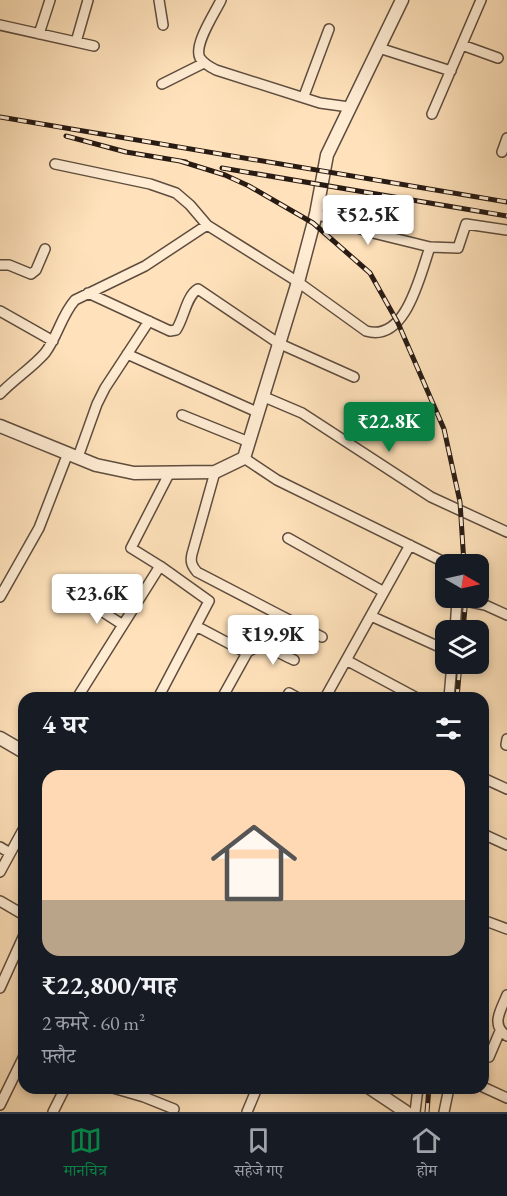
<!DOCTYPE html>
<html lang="hi">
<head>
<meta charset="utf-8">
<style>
  :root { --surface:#171b24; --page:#20242c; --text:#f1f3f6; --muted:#9ea1a6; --line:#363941; --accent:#0b8043 }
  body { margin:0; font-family:"EB Garamond","Noto Serif Devanagari",serif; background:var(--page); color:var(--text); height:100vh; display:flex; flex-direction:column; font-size:22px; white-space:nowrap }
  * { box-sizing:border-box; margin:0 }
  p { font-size:20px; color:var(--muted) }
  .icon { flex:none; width:33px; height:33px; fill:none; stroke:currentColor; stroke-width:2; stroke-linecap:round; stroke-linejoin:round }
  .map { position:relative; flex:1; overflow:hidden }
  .drawer { position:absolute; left:18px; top:692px; width:471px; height:402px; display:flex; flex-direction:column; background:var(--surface); border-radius:18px; box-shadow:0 3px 9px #0003 }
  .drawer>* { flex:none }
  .needle { width:39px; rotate:99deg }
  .buttons { position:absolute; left:435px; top:554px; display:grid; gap:12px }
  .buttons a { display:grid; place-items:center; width:54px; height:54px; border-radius:12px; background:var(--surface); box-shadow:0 3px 9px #0003; font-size:30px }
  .price { position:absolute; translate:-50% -51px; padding:0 14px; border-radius:6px; background:#fff; color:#222; font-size:20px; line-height:39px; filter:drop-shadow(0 2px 3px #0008) }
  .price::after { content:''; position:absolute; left:50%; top:36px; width:18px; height:14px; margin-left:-9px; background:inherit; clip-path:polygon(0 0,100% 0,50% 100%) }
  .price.active { background:var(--accent); color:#fff }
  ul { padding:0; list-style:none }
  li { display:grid; align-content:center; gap:12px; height:318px; padding:0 24px }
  li span { display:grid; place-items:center; height:186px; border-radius:18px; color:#555 }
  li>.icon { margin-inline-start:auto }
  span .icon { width:108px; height:108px; fill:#fffc; stroke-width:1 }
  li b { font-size:26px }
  h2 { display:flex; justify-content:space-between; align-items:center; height:72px; padding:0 24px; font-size:26px }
  .tab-bar { display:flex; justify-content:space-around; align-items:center; height:84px; border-top:2px solid var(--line); background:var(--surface); font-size:16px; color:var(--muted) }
  .tab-bar a { display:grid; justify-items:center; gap:3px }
  .tab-bar .active { color:var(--accent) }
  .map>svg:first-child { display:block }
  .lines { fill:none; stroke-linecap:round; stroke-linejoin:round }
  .minor-casing { stroke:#5e4d3e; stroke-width:12 }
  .tertiary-casing { stroke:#5e4d3e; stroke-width:15 }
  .minor { stroke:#ffecd3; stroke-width:9 }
  .tertiary { stroke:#ffecd3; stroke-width:12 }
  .rail-casing { stroke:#281b14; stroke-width:5 }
  .rail { stroke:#ffecd3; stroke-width:3; stroke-dasharray:9; stroke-linecap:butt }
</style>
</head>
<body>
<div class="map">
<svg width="507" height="1112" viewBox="0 0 507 1112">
  <rect width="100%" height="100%" fill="#ffe2bb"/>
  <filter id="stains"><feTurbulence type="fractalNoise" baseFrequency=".00333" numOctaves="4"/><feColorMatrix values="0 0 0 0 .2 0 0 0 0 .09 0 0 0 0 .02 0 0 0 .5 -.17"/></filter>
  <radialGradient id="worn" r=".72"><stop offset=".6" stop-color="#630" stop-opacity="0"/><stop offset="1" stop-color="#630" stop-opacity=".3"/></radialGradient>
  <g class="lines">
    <!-- minor casing -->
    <g class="minor-casing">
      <path id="minor" d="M 159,0 L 163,25
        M 221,0 C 215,13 193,45 200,58 C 204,64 210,67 216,70 L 320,103 L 349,107
        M 0,25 L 94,46
        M 39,34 L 50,0
        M 76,42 L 88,0
        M 462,45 L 498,58
        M 379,48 L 451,71
        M 162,84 L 204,63
        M 304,96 L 329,29
        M 432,114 L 481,0
        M 502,152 L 507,138
        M 55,164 L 150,184 L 176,193 L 190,205 L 207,225 L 298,282 L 366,331 C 406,343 420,275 430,247 L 458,248 L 466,224 L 507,230
        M 316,214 L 373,233 L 430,247
        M 0,265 L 9,265 L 31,274 L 36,270 L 45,249
        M 88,293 L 170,331 L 176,330 C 184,319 186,296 198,289 L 278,343 L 354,377
        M 0,311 L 53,341
        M 127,354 L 257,412
        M 0,394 C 14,379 32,368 45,353 C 58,336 61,316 75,300 L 145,266 L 207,225
        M 262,396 L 302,413 L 431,497 L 507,532
        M 182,415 L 249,442
        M 78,457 L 97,404 L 105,388 L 149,321
        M 244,458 L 277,480 L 448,564
        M 215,472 L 192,554 C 190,562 192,566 197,572 L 322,637
        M 288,538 L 384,592
        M 0,597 L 39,528 L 68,453
        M 446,597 L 485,605 L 507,615
        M 86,601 L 123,625
        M 371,616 L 446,650
        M 196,626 L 247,653 L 222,698
        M 455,630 L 457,600
        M 247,653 C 260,639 280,654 294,660
        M 346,660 L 417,698
        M 77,698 L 160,566 L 131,548 L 170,472
        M 158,698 L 209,601 L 160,566
        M 286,698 L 289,693 L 298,698
        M 325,698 L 410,545
        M 449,698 L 452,663
        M 506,745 L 507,739
        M 483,778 L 507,789
        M 483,834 L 507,845
        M 0,847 L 10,853
        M 0,872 L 24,828
        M 0,901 L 24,915
        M 483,920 L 507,929
        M 0,988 L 24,935
        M 507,995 C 501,1010 490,1025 507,1036
        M 489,1057 L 500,1031
        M 483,1087 L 507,1098
        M 113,1088 L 144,1097 L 174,1109
        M 0,1105 L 24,1056
        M 53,1112 L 65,1088
        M 247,1112 L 257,1088
        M 415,1112 L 418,1088
        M 444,1112 L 449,1088"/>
    </g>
    <!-- tertiary casing -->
    <g class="tertiary-casing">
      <path id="tertiary" d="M 0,426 L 96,465 L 134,473 L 215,472 L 244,458 L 298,282 L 316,214 L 327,155 L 402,0
        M 0,738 L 24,752
        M 370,1088 L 406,1112"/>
    </g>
    <!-- minor -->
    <use href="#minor" class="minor"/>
    <!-- tertiary -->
    <use href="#tertiary" class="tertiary"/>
    <!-- rail casing -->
    <g class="rail-casing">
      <path id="rail" d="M 0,117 L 507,202
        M 66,136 L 126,152 L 186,162
        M 180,161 L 225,175 L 249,186 L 313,223 L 370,273 L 398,323 L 444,429 L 460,502 L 464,564
        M 222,168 L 507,216
        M 463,630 L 466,597
        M 457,698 L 460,663
        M 427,1112 L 429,1088"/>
    </g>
    <!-- rail -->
    <use href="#rail" class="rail"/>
  </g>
  <rect width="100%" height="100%" filter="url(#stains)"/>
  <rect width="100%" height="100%" fill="url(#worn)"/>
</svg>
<div class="buttons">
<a><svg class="needle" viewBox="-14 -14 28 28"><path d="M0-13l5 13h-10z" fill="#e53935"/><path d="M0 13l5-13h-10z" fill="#9ea1a6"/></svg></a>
<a><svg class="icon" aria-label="layers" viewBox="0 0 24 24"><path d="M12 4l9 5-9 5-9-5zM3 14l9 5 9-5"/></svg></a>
</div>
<b class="price" style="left:368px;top:246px">₹52.5K</b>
<b class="price active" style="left:389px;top:453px">₹22.8K</b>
<b class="price" style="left:97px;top:625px">₹23.6K</b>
<b class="price" style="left:273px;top:666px">₹19.9K</b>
<section class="drawer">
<h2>4 घर<svg class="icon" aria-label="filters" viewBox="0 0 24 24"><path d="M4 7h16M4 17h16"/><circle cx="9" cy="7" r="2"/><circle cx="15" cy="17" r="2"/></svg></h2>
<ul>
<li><span style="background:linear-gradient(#ffd9b3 70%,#b9a48a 0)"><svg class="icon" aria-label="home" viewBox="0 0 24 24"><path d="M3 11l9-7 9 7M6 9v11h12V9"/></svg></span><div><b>₹22,800/माह</b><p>2 कमरे · 60 m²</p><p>फ़्लैट</p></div></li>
</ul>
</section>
</div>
<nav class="tab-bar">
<a class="active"><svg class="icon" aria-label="map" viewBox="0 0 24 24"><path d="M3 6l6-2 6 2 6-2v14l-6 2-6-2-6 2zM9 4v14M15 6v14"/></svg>मानचित्र</a>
<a><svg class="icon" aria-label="saved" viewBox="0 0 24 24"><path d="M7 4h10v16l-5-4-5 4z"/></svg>सहेजे गए</a>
<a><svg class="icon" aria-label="home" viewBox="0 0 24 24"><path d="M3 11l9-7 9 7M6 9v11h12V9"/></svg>होम</a>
</nav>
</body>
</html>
